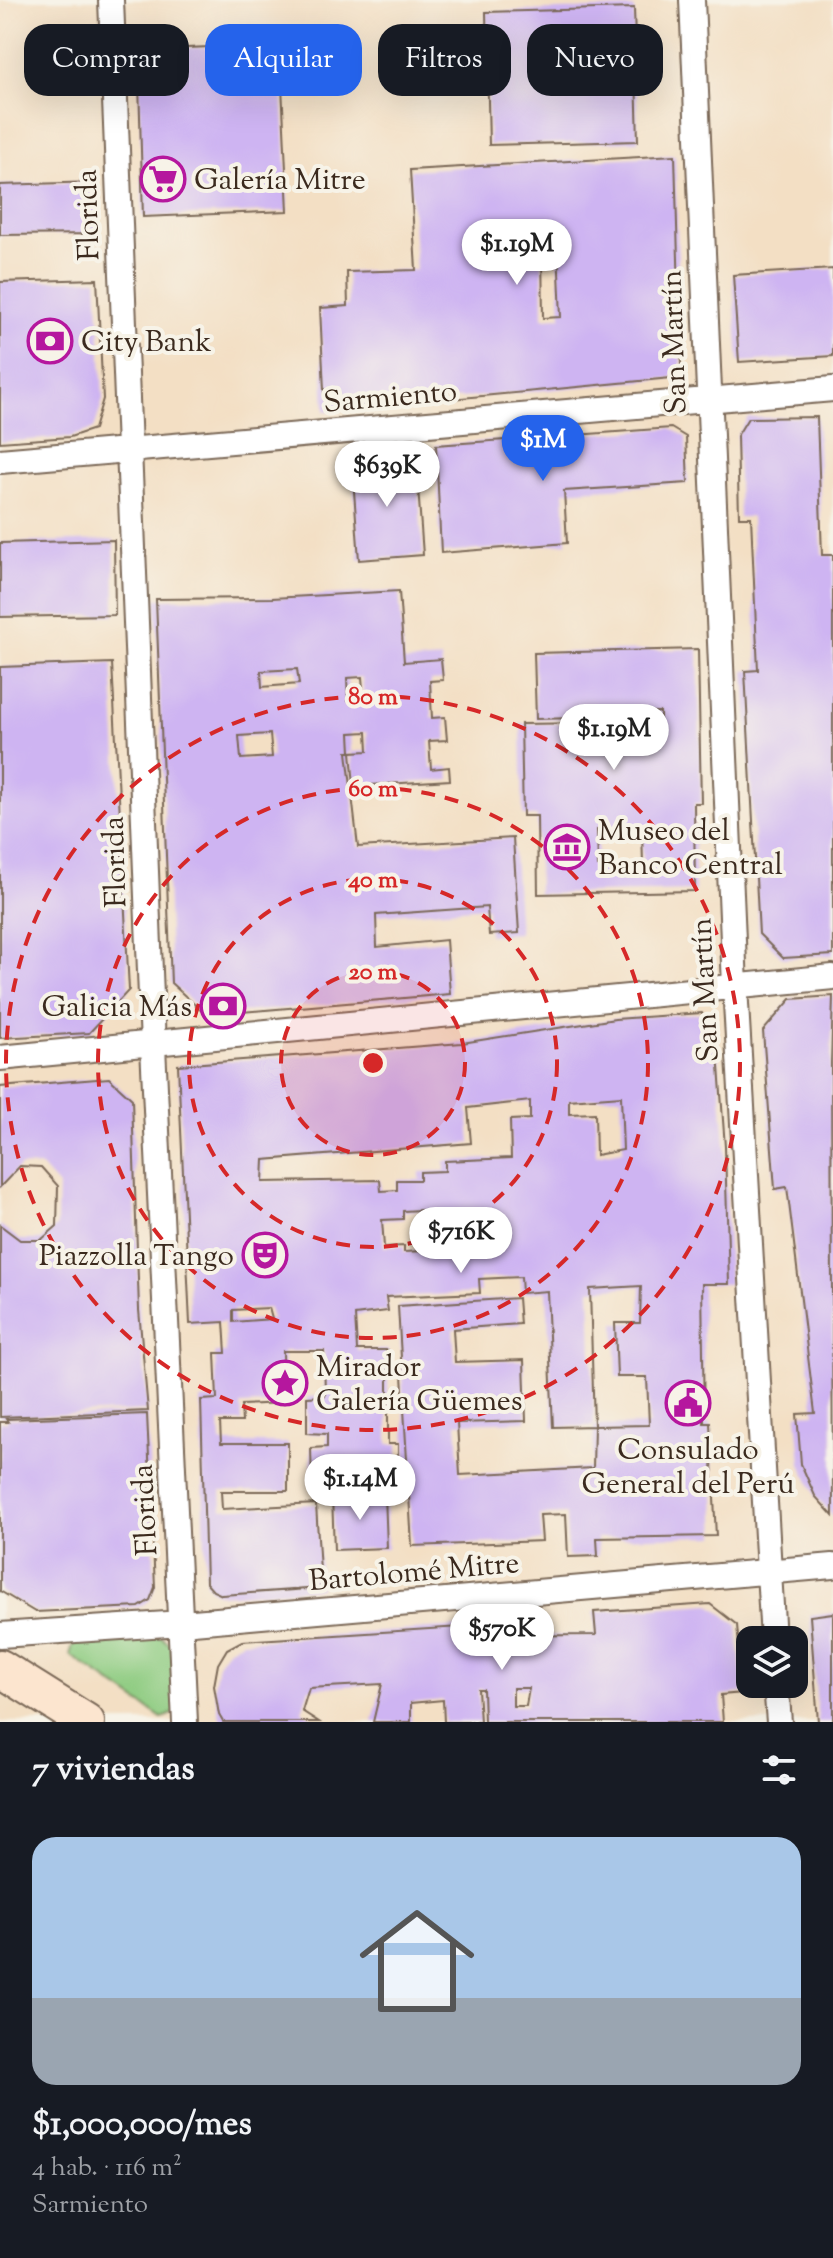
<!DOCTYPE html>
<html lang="es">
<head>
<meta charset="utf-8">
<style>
  :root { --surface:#171b24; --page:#20242c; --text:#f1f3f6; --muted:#9ea1a6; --line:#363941; --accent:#2563eb }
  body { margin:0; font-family:"Sorts Mill Goudy",serif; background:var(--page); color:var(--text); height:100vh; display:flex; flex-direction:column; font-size:30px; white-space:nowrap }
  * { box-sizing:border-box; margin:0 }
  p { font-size:26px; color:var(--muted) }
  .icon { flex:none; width:44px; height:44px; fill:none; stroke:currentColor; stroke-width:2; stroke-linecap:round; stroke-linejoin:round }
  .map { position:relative; height:1722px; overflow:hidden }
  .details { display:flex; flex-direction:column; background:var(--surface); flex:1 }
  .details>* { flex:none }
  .guide { position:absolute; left:24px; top:24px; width:786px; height:72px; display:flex; gap:16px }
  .controls { position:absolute; left:736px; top:1626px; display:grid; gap:16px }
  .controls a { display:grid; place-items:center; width:72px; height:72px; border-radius:16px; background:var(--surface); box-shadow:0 8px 32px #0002; font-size:40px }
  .price { position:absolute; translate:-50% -68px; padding:0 18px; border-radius:28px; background:#fff; color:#222; font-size:26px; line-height:52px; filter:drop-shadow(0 2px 4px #0008) }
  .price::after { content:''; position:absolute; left:50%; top:48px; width:24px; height:18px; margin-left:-12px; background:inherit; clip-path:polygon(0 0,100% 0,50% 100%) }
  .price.on { background:var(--accent); color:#fff }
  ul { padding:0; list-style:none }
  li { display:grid; align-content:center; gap:16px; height:424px; padding:0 32px }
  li+li { border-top:2px solid var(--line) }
  li span { display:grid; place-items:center; height:248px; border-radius:24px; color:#555 }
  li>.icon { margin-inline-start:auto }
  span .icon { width:144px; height:144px; fill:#fffc; stroke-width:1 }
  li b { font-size:34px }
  h2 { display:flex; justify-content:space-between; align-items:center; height:96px; padding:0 32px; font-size:34px }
  .pill { padding:0 28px; border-radius:24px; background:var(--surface); box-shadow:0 8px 32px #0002; font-size:28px; line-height:72px }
  .pill.on { background:var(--accent); color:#fff }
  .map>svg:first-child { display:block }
  .green { fill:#8fcc82; stroke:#657b50; stroke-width:2 }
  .building { fill:#ceb4f2; fill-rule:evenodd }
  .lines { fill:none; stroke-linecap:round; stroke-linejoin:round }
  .street-casing { stroke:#7b6958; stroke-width:28 }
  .secondary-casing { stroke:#7b6958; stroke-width:40 }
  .street { stroke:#fff; stroke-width:24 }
  .secondary { stroke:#fce5cf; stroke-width:36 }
  .ring { fill:none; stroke:#d62828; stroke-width:4; stroke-dasharray:14 10 }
  .labels { text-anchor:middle; stroke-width:8; stroke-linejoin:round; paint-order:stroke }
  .poi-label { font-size:30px; fill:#3b2a1e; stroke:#f7f3e8; text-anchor:start }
  .street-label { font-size:30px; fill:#3b2a1e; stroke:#f7f3e8 }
  .centre { fill:#d62828; stroke:#f7f3e8; stroke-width:4 }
  .ring-label { font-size:24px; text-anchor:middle; font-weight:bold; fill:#d62828; stroke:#f7f3e8; stroke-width:8; stroke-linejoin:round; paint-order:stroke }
</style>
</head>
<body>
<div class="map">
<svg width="833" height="1722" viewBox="0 0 833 1722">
  <rect width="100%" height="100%" fill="#f7f3e8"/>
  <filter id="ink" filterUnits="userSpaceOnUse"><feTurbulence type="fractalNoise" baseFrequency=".0125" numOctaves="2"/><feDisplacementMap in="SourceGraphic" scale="16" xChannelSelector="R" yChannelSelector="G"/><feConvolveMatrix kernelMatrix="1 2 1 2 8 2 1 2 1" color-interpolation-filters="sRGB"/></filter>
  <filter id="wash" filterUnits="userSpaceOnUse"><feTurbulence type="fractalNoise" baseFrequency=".006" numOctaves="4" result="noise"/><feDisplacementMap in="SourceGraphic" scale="32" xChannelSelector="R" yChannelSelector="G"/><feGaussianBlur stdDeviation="1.8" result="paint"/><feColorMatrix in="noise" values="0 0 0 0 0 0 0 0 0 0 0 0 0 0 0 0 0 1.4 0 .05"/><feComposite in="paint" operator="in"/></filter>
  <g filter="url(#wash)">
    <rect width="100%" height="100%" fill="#f3dfc4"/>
    <!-- green -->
    <path class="green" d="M 161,1637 L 172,1646 L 177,1712 L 162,1718 L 70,1655 L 73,1645 L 84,1638 Z"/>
    <g id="blocks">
      <!-- building -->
      <path class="building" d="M 634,8 L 638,141 L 489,145 L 486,12 Z
        M 280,44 L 288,211 L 143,217 L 138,50 Z
        M 675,155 L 681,365 L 671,378 L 325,411 L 320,308 L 348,306 L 347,272 L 416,270 L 410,170 ZM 558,249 L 561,317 L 543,318 L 542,250 Z
        M 95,182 L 97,234 L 0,235 L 0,185 Z
        M 833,269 L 833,356 L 739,362 L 733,275 Z
        M 97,279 L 103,399 L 94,429 L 70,437 L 0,442 L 0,282 Z
        M 817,417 L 822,555 L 833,555 L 833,955 L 783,958 L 759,934 L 745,671 L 758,670 L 751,517 L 739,517 L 737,436 L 748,418 Z
        M 671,428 L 686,437 L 688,483 L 564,491 L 567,543 L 441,553 L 436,445 Z
        M 416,459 L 423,555 L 359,560 L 352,463 Z
        M 114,540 L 115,615 L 0,617 L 0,543 Z
        M 399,591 L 404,662 L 441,659 L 443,680 L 430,681 L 432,718 L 445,717 L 447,740 L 429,741 L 431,769 L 449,767 L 450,780 L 354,786 L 351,752 L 368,751 L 367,732 L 350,733 L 351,752 L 347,752 L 358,847 L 513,838 L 519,933 L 489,935 L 487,907 L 376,915 L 377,947 L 446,940 L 450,994 L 206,1015 L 171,983 L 156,599 L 272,598 ZM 297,669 L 299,684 L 262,687 L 261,671 ZM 362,677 L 364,700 L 348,701 L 347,678 ZM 270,734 L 272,757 L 241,759 L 239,736 Z
        M 698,649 L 701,803 L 694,803 L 695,891 L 538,894 L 537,816 L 523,816 L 521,724 L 660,722 L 660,712 L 577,713 L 577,718 L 536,719 L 534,653 ZM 642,829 L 643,865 L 598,866 L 597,830 Z
        M 112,663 L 129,990 L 89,1033 L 0,1038 L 0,667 Z
        M 833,996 L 831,1063 L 833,1516 L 815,1496 L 801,1464 L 797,1414 L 815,1413 L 787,1187 L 775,1189 L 763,1031 L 791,999 Z
        M 702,1013 L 716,1026 L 725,1147 L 729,1284 L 702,1284 L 704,1423 L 710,1423 L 716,1536 L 597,1538 L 598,1556 L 568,1557 L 566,1514 L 540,1515 L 542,1541 L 412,1546 L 398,1306 L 518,1298 L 520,1324 L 453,1329 L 455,1362 L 524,1360 L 526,1421 L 457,1423 L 460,1475 L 593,1468 L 594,1426 L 553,1427 L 547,1291 L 522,1293 L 521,1277 L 479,1279 L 480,1293 L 386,1297 L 388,1311 L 355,1315 L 357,1350 L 388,1350 L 388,1444 L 398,1444 L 398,1482 L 312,1484 L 311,1448 L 327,1447 L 327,1434 L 307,1433 L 307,1397 L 325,1396 L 324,1351 L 283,1351 L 284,1403 L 241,1405 L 242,1422 L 220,1422 L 221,1443 L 288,1443 L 288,1491 L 221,1491 L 222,1509 L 316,1504 L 321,1588 L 222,1595 L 213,1591 L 206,1583 L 201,1400 L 217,1399 L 215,1353 L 226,1353 L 224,1322 L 190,1324 L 178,1065 L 462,1043 L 615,1019 ZM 621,1096 L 623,1150 L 596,1155 L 595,1113 L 569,1114 L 569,1100 ZM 530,1101 L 530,1119 L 510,1120 L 511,1158 L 445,1161 L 445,1171 L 420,1172 L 420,1180 L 397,1180 L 397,1190 L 381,1191 L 380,1180 L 263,1182 L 264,1160 L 471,1143 L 468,1108 ZM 421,1210 L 423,1251 L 404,1252 L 404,1246 L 384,1247 L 382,1220 L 403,1219 L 403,1211 ZM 641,1286 L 640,1323 L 615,1323 L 617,1377 L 647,1377 L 649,1425 L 594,1426 L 590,1289 ZM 269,1308 L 272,1319 L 233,1322 L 233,1310 Z
        M 109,1078 L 132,1099 L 139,1310 L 148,1411 L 0,1417 L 0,1225 L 20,1240 L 41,1240 L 57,1226 L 58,1186 L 41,1167 L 20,1166 L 0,1187 L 0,1087 Z
        M 147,1414 L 155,1587 L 150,1600 L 139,1607 L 35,1612 L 0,1591 L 0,1422 L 8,1422 L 6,1419 Z
        M 385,1494 L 387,1548 L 334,1550 L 332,1496 Z
        M 710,1604 L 737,1625 L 743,1693 L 721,1695 L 723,1722 L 484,1722 L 483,1689 L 478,1689 L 480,1722 L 444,1722 L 443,1700 L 411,1703 L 411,1722 L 373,1722 L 382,1684 L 309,1688 L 302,1711 L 319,1722 L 223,1722 L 219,1715 L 214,1686 L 218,1664 L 227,1649 L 242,1641 L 476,1626 L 477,1636 L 596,1635 L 594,1612 ZM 513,1688 L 529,1688 L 526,1706 L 513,1706 Z
        M 833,1613 L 833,1722 L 818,1722 L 810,1616 Z"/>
    </g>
  </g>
  <g filter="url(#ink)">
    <use href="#blocks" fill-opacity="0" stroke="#7b6958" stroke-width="2"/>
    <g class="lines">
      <!-- street casing -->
      <g class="street-casing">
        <path id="street" d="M 111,0 L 153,1046 L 185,1722
          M 692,0 L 735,986 L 773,1640
          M 0,461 L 833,389
          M 0,1058 L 833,977
          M 0,1635 L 182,1623 L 833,1566
          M 776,1684 L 779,1722"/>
      </g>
      <!-- secondary casing -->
      <g class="secondary-casing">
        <path id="secondary" d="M 0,1668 L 86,1722"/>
      </g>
      <!-- street -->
      <use href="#street" class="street"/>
      <!-- secondary -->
      <use href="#secondary" class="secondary"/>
    </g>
  </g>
  <!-- distance rings -->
  <circle cx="373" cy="1063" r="92" fill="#d62828" fill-opacity=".12"/>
  <g class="ring">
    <circle cx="373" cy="1063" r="92"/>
    <circle cx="373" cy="1063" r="184"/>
    <circle cx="373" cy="1063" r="275"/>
    <circle cx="373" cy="1063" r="367"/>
  </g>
  <!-- icons -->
  <defs>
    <g id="supermarket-ring" transform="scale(2.3)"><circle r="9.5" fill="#f7f3e8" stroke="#b5179e" stroke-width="1.5"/><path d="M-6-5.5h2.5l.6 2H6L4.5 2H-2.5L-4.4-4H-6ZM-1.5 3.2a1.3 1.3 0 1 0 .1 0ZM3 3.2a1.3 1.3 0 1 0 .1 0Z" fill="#b5179e"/></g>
    <g id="bank-ring" transform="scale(2.3)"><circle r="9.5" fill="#f7f3e8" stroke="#b5179e" stroke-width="1.5"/><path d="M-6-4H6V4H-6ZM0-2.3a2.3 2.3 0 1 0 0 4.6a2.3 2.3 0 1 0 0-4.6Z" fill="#b5179e"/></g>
    <g id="museum-ring" transform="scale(2.3)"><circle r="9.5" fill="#f7f3e8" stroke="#b5179e" stroke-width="1.5"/><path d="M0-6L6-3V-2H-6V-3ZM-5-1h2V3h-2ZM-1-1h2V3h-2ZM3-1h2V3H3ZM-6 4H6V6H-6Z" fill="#b5179e"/></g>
    <g id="theatre-ring" transform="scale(2.3)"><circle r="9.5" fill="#f7f3e8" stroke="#b5179e" stroke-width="1.5"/><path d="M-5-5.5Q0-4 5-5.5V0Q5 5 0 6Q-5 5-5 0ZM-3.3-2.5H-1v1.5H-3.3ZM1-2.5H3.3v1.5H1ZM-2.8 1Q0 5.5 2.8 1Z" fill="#b5179e"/></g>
    <g id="sight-ring" transform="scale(2.3)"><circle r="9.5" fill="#f7f3e8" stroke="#b5179e" stroke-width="1.5"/><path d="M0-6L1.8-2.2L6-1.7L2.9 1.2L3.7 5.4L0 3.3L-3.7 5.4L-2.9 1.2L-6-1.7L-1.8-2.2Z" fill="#b5179e"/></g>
    <g id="civic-ring" transform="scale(2.3)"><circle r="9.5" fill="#f7f3e8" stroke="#b5179e" stroke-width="1.5"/><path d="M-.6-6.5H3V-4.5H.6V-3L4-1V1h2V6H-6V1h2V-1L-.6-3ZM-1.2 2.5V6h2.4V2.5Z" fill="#b5179e"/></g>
  </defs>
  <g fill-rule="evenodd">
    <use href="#supermarket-ring" x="163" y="179"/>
    <use href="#bank-ring" x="50" y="341"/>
    <use href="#museum-ring" x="567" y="847"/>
    <use href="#bank-ring" x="223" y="1006"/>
    <use href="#theatre-ring" x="265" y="1255"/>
    <use href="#sight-ring" x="285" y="1383"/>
    <use href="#civic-ring" x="688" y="1403"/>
  </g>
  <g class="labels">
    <!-- poi labels -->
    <g class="poi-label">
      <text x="194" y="189">Galería Mitre</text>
      <text x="81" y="351">City Bank</text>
      <text x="598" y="840">Museo del<tspan x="598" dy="34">Banco Central</tspan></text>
      <text x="192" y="1016" text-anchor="end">Galicia Más</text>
      <text x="234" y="1265" text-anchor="end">Piazzolla Tango</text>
      <text x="316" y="1376">Mirador<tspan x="316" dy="34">Galería Güemes</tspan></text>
      <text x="688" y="1459" text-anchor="middle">Consulado<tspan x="688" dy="34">General del Perú</tspan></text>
    </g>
    <!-- street labels -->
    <g class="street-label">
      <text transform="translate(87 215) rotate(-92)" y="10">Florida</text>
      <text transform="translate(673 342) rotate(-92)" y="10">San Martín</text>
      <text transform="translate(390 396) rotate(-5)" y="10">Sarmiento</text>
      <text transform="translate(114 862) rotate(-92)" y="10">Florida</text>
      <text transform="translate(704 990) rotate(-93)" y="10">San Martín</text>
      <text transform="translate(144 1510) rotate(-93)" y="10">Florida</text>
      <text transform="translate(414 1571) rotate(-5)" y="10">Bartolomé Mitre</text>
    </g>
  </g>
  <circle cx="373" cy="1063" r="12" class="centre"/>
  <g class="ring-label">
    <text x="373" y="704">80 m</text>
    <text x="373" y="796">60 m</text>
    <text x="373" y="887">40 m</text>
    <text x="373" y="979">20 m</text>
  </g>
</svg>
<div class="controls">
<a><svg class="icon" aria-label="layers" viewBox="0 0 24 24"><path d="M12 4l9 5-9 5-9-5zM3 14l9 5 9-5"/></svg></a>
</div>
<b class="price" style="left:517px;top:287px">$1.19M</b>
<b class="price on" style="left:543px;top:483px">$1M</b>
<b class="price" style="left:387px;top:509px">$639K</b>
<b class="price" style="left:614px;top:772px">$1.19M</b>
<b class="price" style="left:461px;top:1275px">$716K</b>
<b class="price" style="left:360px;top:1522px">$1.14M</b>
<b class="price" style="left:502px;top:1672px">$570K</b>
<div class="guide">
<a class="pill">Comprar</a>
<a class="pill on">Alquilar</a>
<a class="pill">Filtros</a>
<a class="pill">Nuevo</a>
</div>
</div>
<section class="details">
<h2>7 viviendas<svg class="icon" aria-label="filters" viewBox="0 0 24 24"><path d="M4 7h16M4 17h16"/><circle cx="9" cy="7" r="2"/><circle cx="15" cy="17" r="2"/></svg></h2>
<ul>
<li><span style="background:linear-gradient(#a9c7e8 65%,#9aa5b1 0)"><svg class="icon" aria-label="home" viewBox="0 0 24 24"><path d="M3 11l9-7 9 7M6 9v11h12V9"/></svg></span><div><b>$1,000,000/mes</b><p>4 hab. · 116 m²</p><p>Sarmiento</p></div></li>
</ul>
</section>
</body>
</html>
